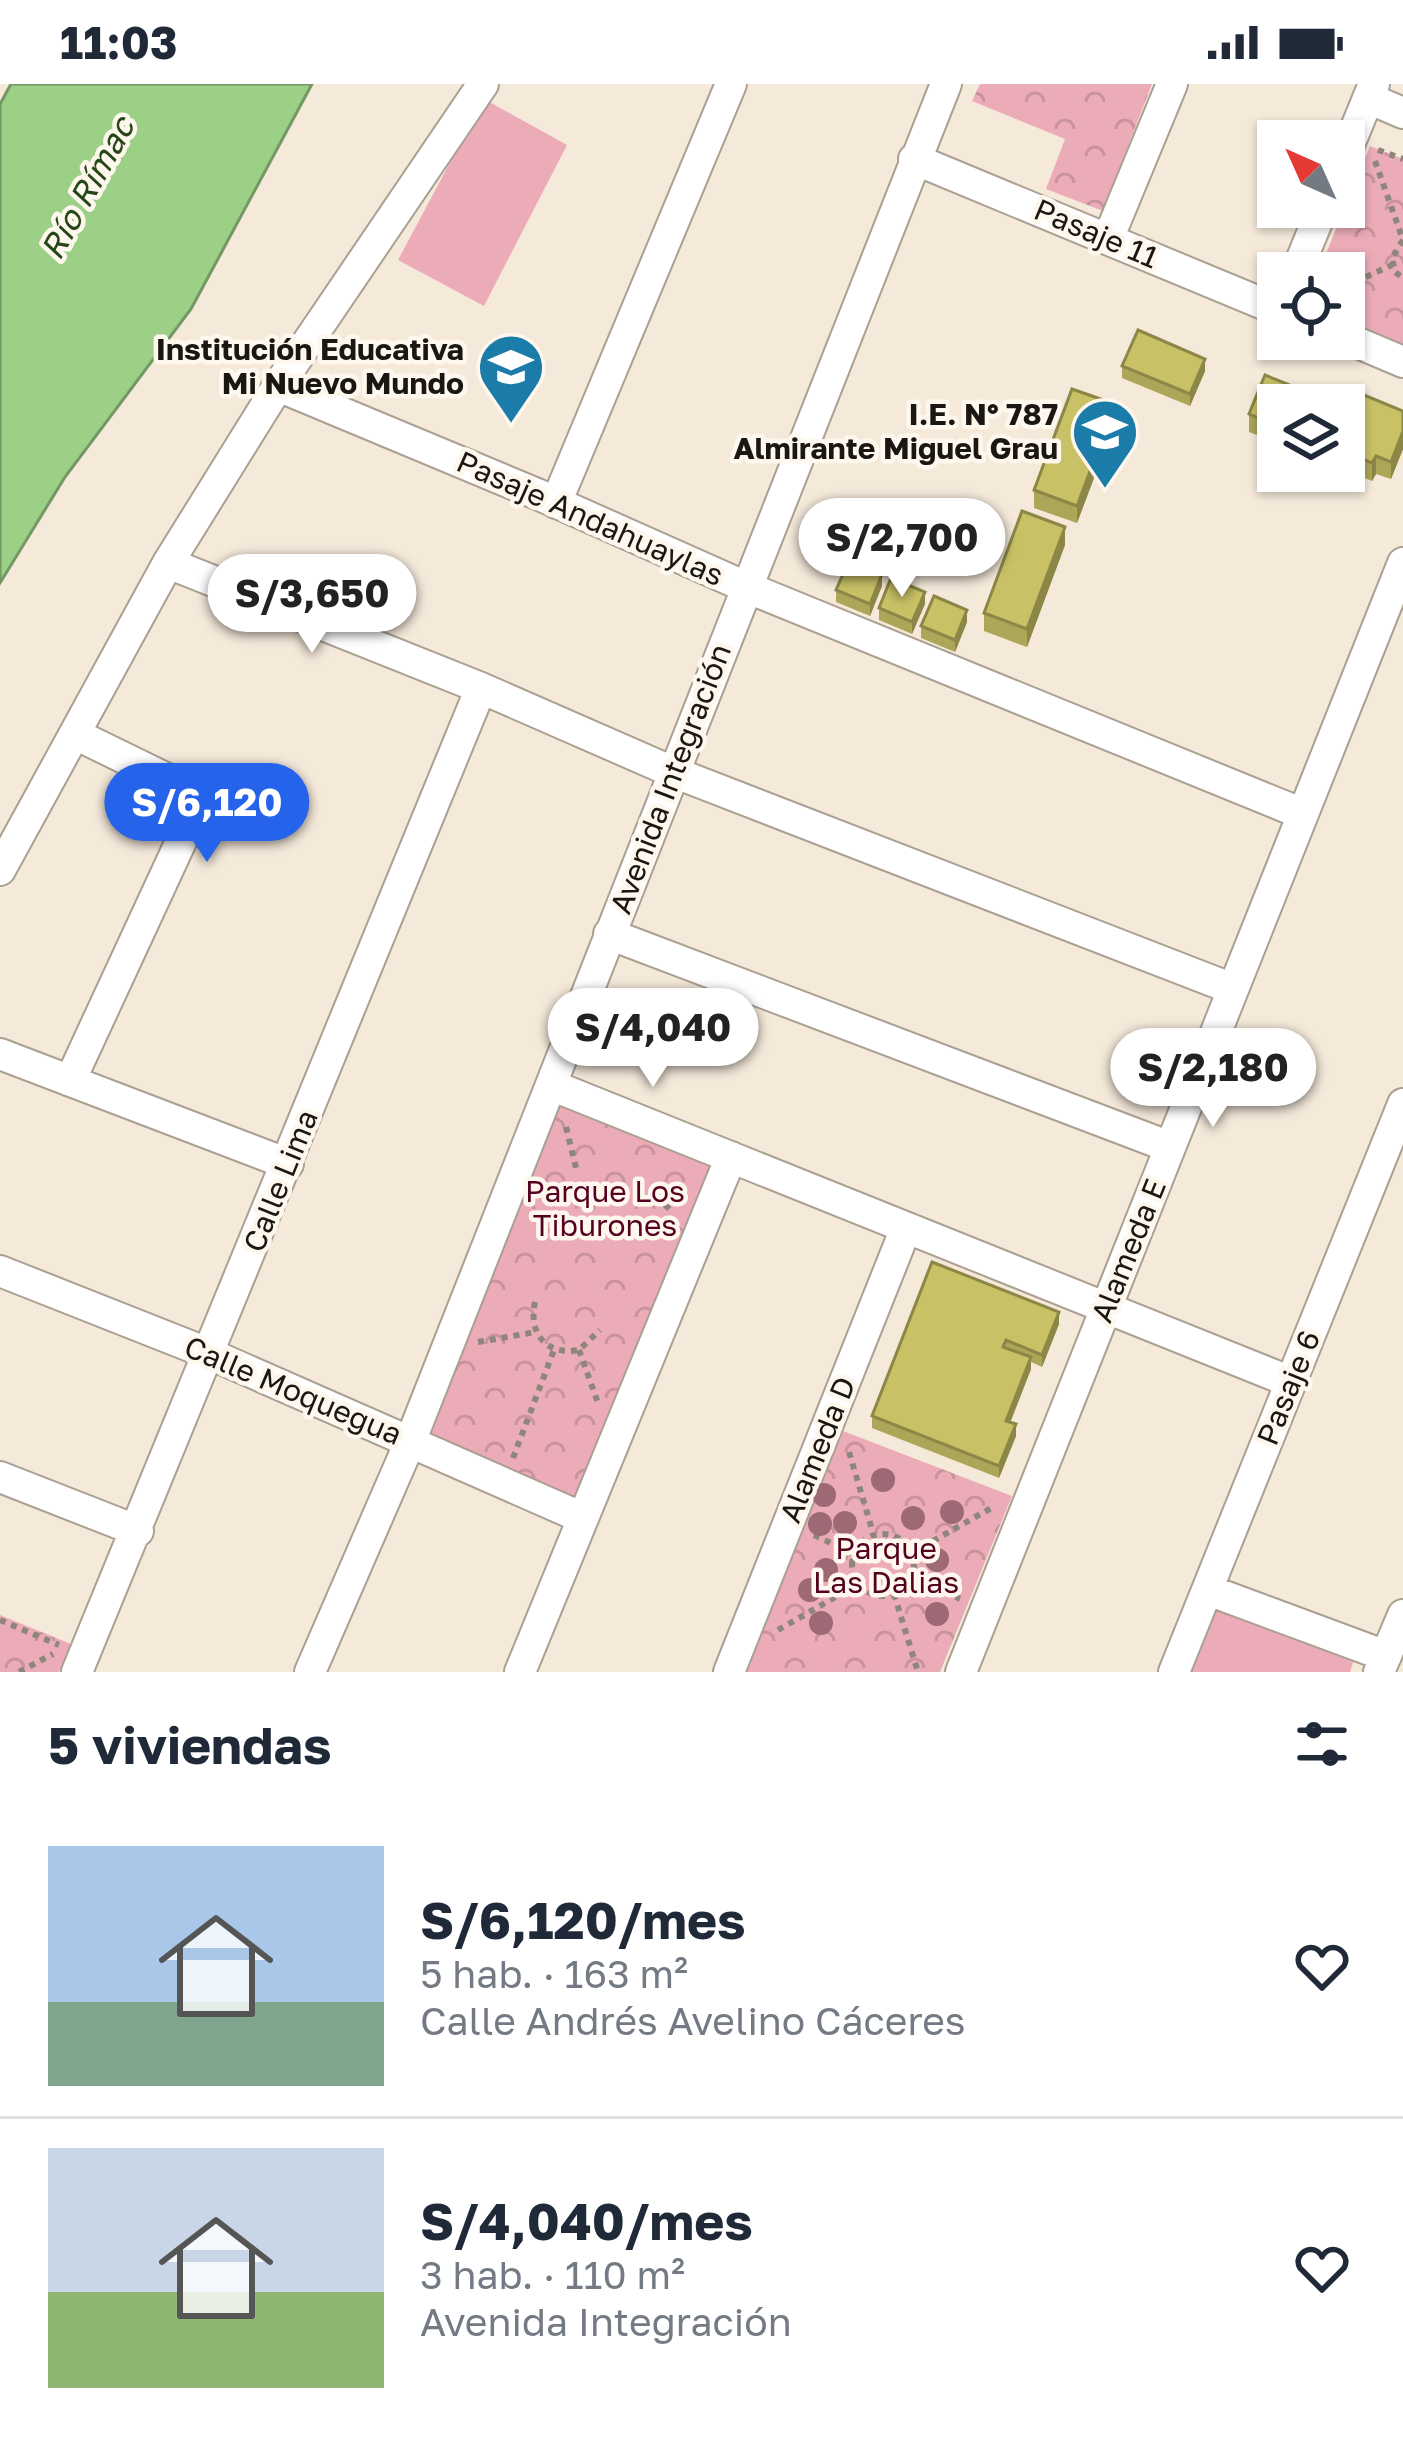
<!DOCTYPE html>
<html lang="es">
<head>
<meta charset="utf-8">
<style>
  :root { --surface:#fff; --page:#f6f6f7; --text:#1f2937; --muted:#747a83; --line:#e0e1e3; --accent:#2563eb }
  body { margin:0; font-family:"Golos Text",sans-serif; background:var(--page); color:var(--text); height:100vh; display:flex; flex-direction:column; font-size:45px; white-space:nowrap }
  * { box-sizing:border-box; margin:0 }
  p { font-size:39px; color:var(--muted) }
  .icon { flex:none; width:66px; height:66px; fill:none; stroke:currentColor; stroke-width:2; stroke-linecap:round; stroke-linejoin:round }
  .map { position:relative; height:1588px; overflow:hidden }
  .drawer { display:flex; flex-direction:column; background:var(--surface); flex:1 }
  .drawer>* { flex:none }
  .needle { width:78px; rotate:315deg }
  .controls { position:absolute; left:1257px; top:36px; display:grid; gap:24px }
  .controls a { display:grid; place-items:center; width:108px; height:108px; border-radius:0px; background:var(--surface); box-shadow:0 3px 9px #0004; font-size:60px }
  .price { position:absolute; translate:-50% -102px; padding:0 27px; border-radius:42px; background:#fff; color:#222; font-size:39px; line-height:78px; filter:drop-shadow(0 3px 6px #0008) }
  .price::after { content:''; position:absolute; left:50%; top:72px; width:36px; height:27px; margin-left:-18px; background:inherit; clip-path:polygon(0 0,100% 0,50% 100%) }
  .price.on { background:var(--accent); color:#fff }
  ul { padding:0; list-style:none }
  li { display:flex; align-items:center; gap:36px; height:300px; padding:0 48px }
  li+li { border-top:3px solid var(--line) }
  li span { display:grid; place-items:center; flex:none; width:336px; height:240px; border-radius:0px; color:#555 }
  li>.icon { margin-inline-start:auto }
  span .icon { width:144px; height:144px; fill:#fffc; stroke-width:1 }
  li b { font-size:51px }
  h2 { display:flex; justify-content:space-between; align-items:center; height:144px; padding:0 48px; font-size:51px }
  .status { display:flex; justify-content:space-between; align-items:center; height:84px; padding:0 60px; background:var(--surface); direction:ltr }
  .status svg { height:33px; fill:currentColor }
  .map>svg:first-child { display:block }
  .grass { fill:#ebacb8 }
  .park { fill:url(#park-crowns) }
  .water { fill:#9bd086; stroke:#749863; stroke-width:3 }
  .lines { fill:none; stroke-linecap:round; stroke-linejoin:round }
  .minor-casing { stroke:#ab9f92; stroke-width:34 }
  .path { stroke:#8e867c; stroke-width:6; stroke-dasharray:6 6; stroke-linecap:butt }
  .minor { stroke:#fff; stroke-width:30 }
  .tree { fill:#9d6974 }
  .wall { fill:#aca658 }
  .shaded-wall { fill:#8c8747 }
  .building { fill:#c8c166; stroke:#8c8747; stroke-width:3 }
  .labels { text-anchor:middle; stroke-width:9; stroke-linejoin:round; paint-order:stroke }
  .street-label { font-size:30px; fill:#1a1611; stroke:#fef7ee }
  .poi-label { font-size:30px; font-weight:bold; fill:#1a1611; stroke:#fef7ee; text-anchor:end }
  .park-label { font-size:30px; fill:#550121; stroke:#fef7ee }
  .water-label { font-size:33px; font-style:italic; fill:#254715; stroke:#fef7ee }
</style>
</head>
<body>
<div class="status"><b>11:03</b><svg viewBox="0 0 49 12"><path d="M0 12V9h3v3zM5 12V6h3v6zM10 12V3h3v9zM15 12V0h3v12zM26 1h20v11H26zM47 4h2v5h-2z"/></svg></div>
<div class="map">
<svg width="1403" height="1588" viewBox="0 0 1403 1588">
  <defs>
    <pattern id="park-crowns" width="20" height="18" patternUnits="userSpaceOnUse" patternTransform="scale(3)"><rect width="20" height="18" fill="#ebacb8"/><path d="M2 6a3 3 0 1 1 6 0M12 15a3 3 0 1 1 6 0" fill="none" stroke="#c9939d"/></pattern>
  </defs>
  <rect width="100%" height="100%" fill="#f5e9da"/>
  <!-- grass -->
  <path class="grass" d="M 484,15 L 567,61 L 484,222 L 398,176 Z
    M 1216,1524 L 1353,1578 L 1350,1588 L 1190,1588 Z"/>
  <!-- park -->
  <path class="park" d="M 980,0 L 1152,0 L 1103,127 L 1046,105 L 1065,55 L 972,17 Z
    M 1370,62 L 1403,75 L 1403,261 L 1344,237 L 1344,189 L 1318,189 Z
    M 558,1015 L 717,1079 L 576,1420 L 424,1352 Z
    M 843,1347 L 1012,1412 L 940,1588 L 746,1588 Z
    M 0,1531 L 71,1560 L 59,1588 L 0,1588 Z"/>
  <!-- water -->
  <path class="water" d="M 11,0 L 312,0 L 191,225 L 65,393 L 0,499 L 0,20 Z"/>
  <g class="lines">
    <!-- minor casing -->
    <g class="minor-casing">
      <path id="minor" d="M 1368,14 L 1403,29
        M 1344,73 L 1374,0
        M 914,75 L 1278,226
        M 1108,155 L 1172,0
        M 1296,189 L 1323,123
        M 1344,253 L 1403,278
        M 278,302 L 537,410 L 746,503 L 1303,730
        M 556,419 L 731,0
        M 168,479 L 481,604 L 673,688 L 1233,905
        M 0,786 L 168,479 L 278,302 L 483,0
        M 609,850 L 1170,1063
        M 0,970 L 288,1080
        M 70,997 L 202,712 L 75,650
        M 551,1001 L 1291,1298
        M 0,1187 L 210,1270 L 583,1434
        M 0,1393 L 138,1447
        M 1208,1506 L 1386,1572
        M 77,1588 L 481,604
        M 310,1588 L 410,1358 L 946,0
        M 520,1588 L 731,1073
        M 729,1588 L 906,1144
        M 961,1588 L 1403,479
        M 1174,1588 L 1403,1020
        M 1379,1588 L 1403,1531"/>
    </g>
    <!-- path -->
    <path class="path" d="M 1378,66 L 1403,75
      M 1375,77 L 1403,156
      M 1403,156 L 1392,174 L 1395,188 L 1403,194
      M 1344,203 L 1392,181
      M 566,1043 L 577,1088
      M 665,1125 L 684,1106
      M 535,1218 C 528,1249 546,1272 579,1266 L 600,1246
      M 478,1258 L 536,1248
      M 579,1266 L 598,1319
      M 849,1368 L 874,1452
      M 513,1374 L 554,1266
      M852 1481a31 31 0 1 1 62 0a31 31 0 1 1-62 0Z
      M 814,1451 L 854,1470
      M 912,1469 L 993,1423
      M 912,1493 L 960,1515
      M 894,1510 L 918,1588
      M 0,1536 L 59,1561
      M 778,1546 L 858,1500
      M 19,1588 L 53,1570"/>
    <!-- minor -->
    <use href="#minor" class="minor"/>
  </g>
  <!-- trees -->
  <g class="tree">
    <circle cx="883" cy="1396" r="12"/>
    <circle cx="824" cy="1411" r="12"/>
    <circle cx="952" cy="1428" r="12"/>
    <circle cx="913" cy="1434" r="12"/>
    <circle cx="845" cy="1439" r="12"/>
    <circle cx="820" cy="1440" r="12"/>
    <circle cx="937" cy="1476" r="12"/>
    <circle cx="826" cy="1486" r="12"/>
    <circle cx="810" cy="1506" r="12"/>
    <circle cx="937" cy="1530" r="12"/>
    <circle cx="821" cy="1539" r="12"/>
  </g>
  <!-- wall -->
  <path class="wall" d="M 1122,282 L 1205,287 L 1190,322 L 1122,294 Z
    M 1278,321 L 1278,359 L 1249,348 L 1249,330 Z
    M 1344,323 L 1357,328 L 1403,327 L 1403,365 L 1391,395 L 1376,390 L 1372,397 L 1344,386 Z
    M 1115,338 L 1077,439 L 1034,424 L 1034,406 Z
    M 1065,461 L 1027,563 L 984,547 L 984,529 Z
    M 882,502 L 870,532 L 836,518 L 836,506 Z
    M 925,520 L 912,550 L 879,536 L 879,524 Z
    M 967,538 L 955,568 L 921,554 L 921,542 Z
    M 932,1178 L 1059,1240 L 1042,1283 L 1031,1278 L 1031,1285 L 1010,1339 L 1016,1352 L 999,1394 L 872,1344 L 872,1332 Z"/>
  <!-- shaded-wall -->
  <path class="shaded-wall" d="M 1205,275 L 1205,287 L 1190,322 L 1190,310 Z
    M 1115,320 L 1115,338 L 1077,439 L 1077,422 Z
    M 1403,347 L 1403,365 L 1391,395 L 1391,378 Z
    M 1376,372 L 1376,390 L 1372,397 L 1372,379 Z
    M 1065,443 L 1065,461 L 1027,563 L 1027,545 Z
    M 882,490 L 882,502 L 870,532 L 870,520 Z
    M 925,508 L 925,520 L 912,550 L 912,538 Z
    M 967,526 L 967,538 L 955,568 L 955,556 Z
    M 1059,1228 L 1059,1240 L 1042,1283 L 1042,1271 Z
    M 1031,1273 L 1031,1285 L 1006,1349 L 1006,1337 Z
    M 1016,1340 L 1016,1352 L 999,1394 L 999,1382 Z"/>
  <!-- building -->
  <path class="building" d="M 1138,246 L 1205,275 L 1190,310 L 1122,282 Z
    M 1265,291 L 1339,321 L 1278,321 L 1278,342 L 1249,330 Z
    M 1072,305 L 1115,320 L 1077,422 L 1034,406 Z
    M 1364,311 L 1403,327 L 1403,347 L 1391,378 L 1376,372 L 1372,379 L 1344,368 L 1344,323 L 1357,328 Z
    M 1022,427 L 1065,443 L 1027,545 L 984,529 Z
    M 849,477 L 882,490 L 870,520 L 836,506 Z
    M 891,494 L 925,508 L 912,538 L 879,524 Z
    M 934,512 L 967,526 L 955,556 L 921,542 Z
    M 932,1178 L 1059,1228 L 1042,1271 L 1006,1256 L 1003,1263 L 1031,1273 L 1006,1337 L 1016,1340 L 999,1382 L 872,1332 Z"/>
  <!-- icons -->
  <defs>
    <g id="school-pin" transform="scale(3.45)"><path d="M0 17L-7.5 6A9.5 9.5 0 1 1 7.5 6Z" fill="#1c7ca9" stroke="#fef7ee"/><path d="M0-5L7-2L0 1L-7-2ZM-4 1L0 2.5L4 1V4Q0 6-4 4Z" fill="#fff"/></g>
  </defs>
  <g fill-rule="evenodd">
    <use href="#school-pin" x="511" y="283"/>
    <use href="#school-pin" x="1105" y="348"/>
  </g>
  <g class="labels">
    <!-- street labels -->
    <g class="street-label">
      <text transform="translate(1096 150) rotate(23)" y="10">Pasaje 11</text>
      <text transform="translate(590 435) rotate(24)" y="10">Pasaje Andahuaylas</text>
      <text transform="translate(671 695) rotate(-69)" y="10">Avenida Integración</text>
      <text transform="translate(281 1097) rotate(-68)" y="10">Calle Lima</text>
      <text transform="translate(1129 1167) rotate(-68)" y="10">Alameda E</text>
      <text transform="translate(1289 1304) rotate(-68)" y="10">Pasaje 6</text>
      <text transform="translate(293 1307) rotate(23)" y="10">Calle Moquegua</text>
      <text transform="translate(818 1366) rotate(-68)" y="10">Alameda D</text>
    </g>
    <!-- poi labels -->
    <g class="poi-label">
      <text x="464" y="276">Institución Educativa<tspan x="464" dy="34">Mi Nuevo Mundo</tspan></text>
      <text x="1058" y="341">I.E. N° 787<tspan x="1058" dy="34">Almirante Miguel Grau</tspan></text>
    </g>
    <!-- park labels -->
    <g class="park-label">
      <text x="605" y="1118">Parque Los<tspan x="605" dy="34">Tiburones</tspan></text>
      <text x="886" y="1475">Parque<tspan x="886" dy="34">Las Dalias</tspan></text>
    </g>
    <!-- water labels -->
    <g class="water-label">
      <text transform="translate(87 104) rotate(-61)" y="12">Río Rímac</text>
    </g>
  </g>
</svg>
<div class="controls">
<a><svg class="needle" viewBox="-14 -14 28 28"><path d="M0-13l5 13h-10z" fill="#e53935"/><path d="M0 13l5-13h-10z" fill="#747a83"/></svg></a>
<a><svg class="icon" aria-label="locate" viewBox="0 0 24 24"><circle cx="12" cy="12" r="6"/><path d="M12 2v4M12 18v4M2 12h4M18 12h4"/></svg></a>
<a><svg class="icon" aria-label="layers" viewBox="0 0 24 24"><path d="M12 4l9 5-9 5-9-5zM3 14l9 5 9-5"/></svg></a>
</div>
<b class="price" style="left:902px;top:516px">S/2,700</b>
<b class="price" style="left:312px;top:572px">S/3,650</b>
<b class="price on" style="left:207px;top:781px">S/6,120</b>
<b class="price" style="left:653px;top:1006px">S/4,040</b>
<b class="price" style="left:1213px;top:1046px">S/2,180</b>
</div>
<section class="drawer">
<h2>5 viviendas<svg class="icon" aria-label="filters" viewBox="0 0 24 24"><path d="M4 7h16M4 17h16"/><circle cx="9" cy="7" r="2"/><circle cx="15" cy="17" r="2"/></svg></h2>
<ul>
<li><span style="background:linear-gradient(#a9c7e8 65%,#7fa58c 0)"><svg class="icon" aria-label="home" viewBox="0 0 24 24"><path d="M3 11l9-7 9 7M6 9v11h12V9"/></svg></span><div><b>S/6,120/mes</b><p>5 hab. · 163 m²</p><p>Calle Andrés Avelino Cáceres</p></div><svg class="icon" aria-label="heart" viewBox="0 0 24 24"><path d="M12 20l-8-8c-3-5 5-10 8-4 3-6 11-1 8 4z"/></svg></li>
<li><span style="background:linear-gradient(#c9d6e8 60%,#8fb573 0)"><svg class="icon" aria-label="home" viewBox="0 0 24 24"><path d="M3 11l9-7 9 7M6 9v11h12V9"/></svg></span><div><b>S/4,040/mes</b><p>3 hab. · 110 m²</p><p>Avenida Integración</p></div><svg class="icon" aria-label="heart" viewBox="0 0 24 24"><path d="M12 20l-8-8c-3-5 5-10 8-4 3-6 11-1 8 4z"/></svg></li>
</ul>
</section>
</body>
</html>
